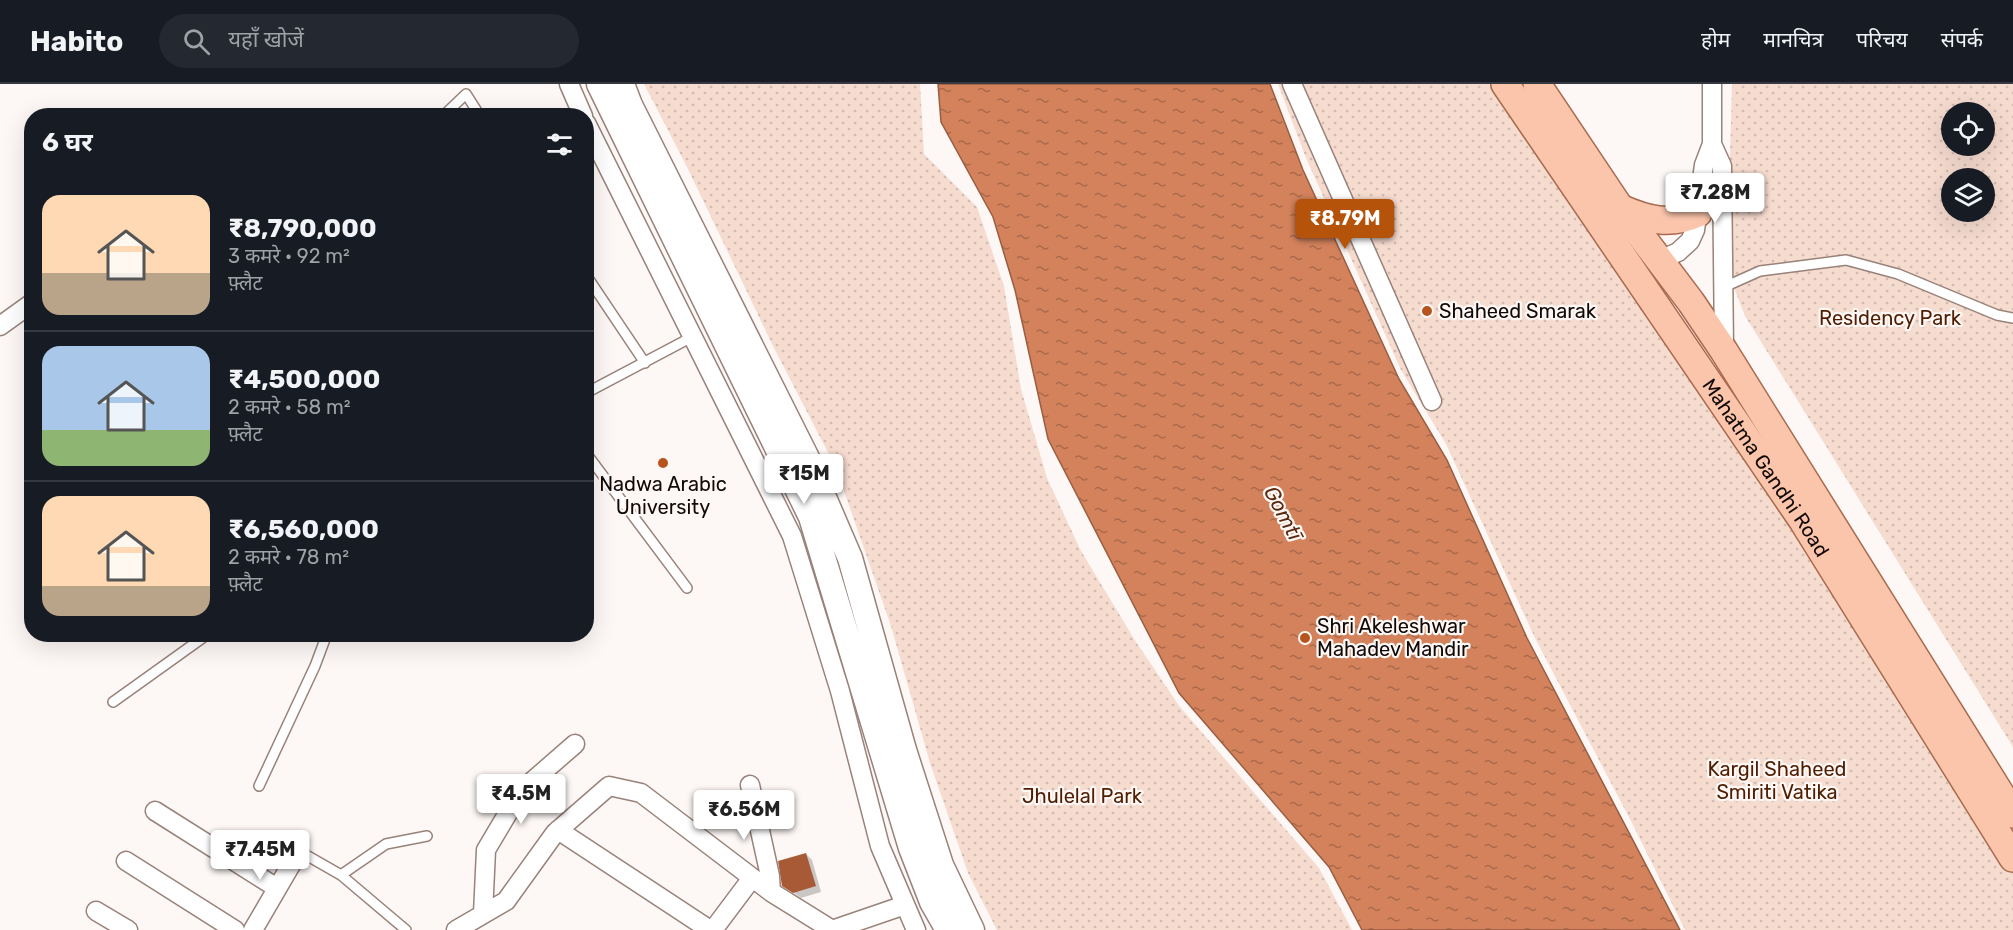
<!DOCTYPE html>
<html lang="hi">
<head>
<meta charset="utf-8">
<style>
  :root { --surface:#171b24; --page:#242831; --text:#f1f3f6; --muted:#9ea1a6; --line:#363941; --accent:#b45309 }
  body { margin:0; font-family:Rubik,"Noto Sans Devanagari",sans-serif; background:var(--page); color:var(--text); height:100vh; display:flex; flex-direction:column; font-size:22px; white-space:nowrap }
  * { box-sizing:border-box; margin:0 }
  p { font-size:20px; color:var(--muted) }
  .icon { flex:none; width:33px; height:33px; fill:none; stroke:currentColor; stroke-width:2; stroke-linecap:round; stroke-linejoin:round }
  .map { position:relative; flex:1; overflow:hidden }
  .panel { position:absolute; left:24px; top:24px; width:570px; height:534px; display:flex; flex-direction:column; background:var(--surface); border-radius:24px; box-shadow:0 6px 24px #0002 }
  .panel>* { flex:none }
  .tools { position:absolute; left:1941px; top:18px; display:grid; gap:12px }
  .tools a { display:grid; place-items:center; width:54px; height:54px; border-radius:50%; background:var(--surface); box-shadow:0 6px 24px #0002; font-size:30px }
  .price { position:absolute; translate:-50% -51px; padding:0 14px; border-radius:6px; background:#fff; color:#222; font-size:20px; line-height:39px; filter:drop-shadow(0 2px 3px #0008) }
  .price::after { content:''; position:absolute; left:50%; top:36px; width:18px; height:14px; margin-left:-9px; background:inherit; clip-path:polygon(0 0,100% 0,50% 100%) }
  .price.selected { background:var(--accent); color:#fff }
  ul { padding:0; list-style:none }
  li { display:flex; align-items:center; gap:18px; height:150px; padding:0 18px }
  li+li { border-top:2px solid var(--line) }
  li span { display:grid; place-items:center; flex:none; width:168px; height:120px; border-radius:18px; color:#555 }
  li>.icon { margin-inline-start:auto }
  span .icon { width:72px; height:72px; fill:#fffc; stroke-width:1 }
  li b { font-size:26px }
  h2 { display:flex; justify-content:space-between; align-items:center; height:72px; padding:0 18px; font-size:26px }
  header { display:flex; align-items:center; gap:36px; box-sizing:border-box; height:84px; padding:0 30px; background:var(--surface); border-bottom:2px solid var(--line) }
  header strong { font-size:28px }
  nav { display:flex; gap:33px; margin-inline-start:auto; font-size:21px }
  .search { width:420px; height:54px; background:var(--page); display:flex; align-items:center; gap:15px; box-sizing:border-box; padding:0 21px; border-radius:33px; color:var(--muted); font-size:22px }
  .map>svg:first-child { display:block }
  .park { fill:url(#park-dots); fill-rule:evenodd }
  .water { fill:url(#water-ripples); stroke:#995e42; stroke-width:1.5 }
  .shadow { fill:#0003 }
  .building { fill:#a75a35 }
  .lines { fill:none; stroke-linecap:round; stroke-linejoin:round }
  .lane-casing { stroke:#988279; stroke-width:12 }
  .street-casing { stroke:#988279; stroke-width:21 }
  .secondary-casing { stroke:#988279; stroke-width:27 }
  .primary-casing { stroke:#a86a4e; stroke-width:30 }
  .lane { stroke:#fff; stroke-width:9 }
  .street { stroke:#fff; stroke-width:18 }
  .secondary { stroke:#fff; stroke-width:24 }
  .primary { stroke:#fbc5ac; stroke-width:27 }
  .poi-dot { fill:#b7541d; stroke:#fdf8f6; stroke-width:2 }
  .labels { text-anchor:middle; stroke-width:4.5; stroke-linejoin:round; paint-order:stroke }
  .poi-label { font-size:20px; fill:#110906; stroke:#fdf8f6; text-anchor:start }
  .park-label { font-size:20px; fill:#501d00; stroke:#fdf8f6 }
  .street-label { font-size:20px; fill:#110906; stroke:#fdf8f6 }
  .water-label { font-size:21px; font-style:italic; fill:#5d280d; stroke:#fdf8f6 }
</style>
</head>
<body>
<header>
<strong>Habito</strong>
<div class="search"><svg class="icon" aria-label="search" viewBox="0 0 24 24"><circle cx="10" cy="10" r="6"/><path d="M15 15l6 6"/></svg>यहाँ खोजें</div>
<nav><a>होम</a><a>मानचित्र</a><a>परिचय</a><a>संपर्क</a></nav>
</header>
<div class="map">
<svg width="2013" height="846" viewBox="0 0 2013 846">
  <defs>
    <pattern id="park-dots" width="8" height="8" patternUnits="userSpaceOnUse" patternTransform="scale(1.5)"><rect width="8" height="8" fill="#f6dbcf"/><path d="M2 2h.1M6 6h.1" fill="none" stroke="#d2bbb0" stroke-width="1.8" stroke-linecap="round"/></pattern>
    <pattern id="water-ripples" width="26" height="14" patternUnits="userSpaceOnUse" patternTransform="scale(1.5)"><rect width="26" height="14" fill="#d3825c"/><path d="M2 4q2-2 4 0t4 0M15 11q2-2 4 0t4 0" fill="none" stroke="#aa694a"/></pattern>
  </defs>
  <rect width="100%" height="100%" fill="#fdf8f6"/>
  <!-- park -->
  <path class="park" d="M 644,0 L 920,0 L 924,70 L 977,123 L 1004,202 L 1021,305 L 1047,394 L 1081,467 L 1136,558 L 1180,623 L 1319,784 L 1352,846 L 997,846 L 968,789 L 930,679 L 891,542 L 836,384 L 774,264 L 687,83 Z
    M 1278,0 L 1489,0 L 1741,364 L 2013,790 L 2013,846 L 1685,846 L 1632,739 L 1535,554 L 1446,360 L 1401,286 L 1306,74 Z
    M 1732,0 L 2013,0 L 2013,663 L 1745,232 L 1727,186 ZM 1952,28 L 1984,28 L 1984,62 L 1952,62 ZM 1952,94 L 1984,94 L 1984,128 L 1952,128 Z"/>
  <!-- water -->
  <path class="water" d="M 938,0 L 1270,0 L 1303,86 L 1399,295 L 1447,376 L 1527,554 L 1680,846 L 1362,846 L 1329,783 L 1179,609 L 1048,355 L 1015,206 L 993,133 L 941,38 Z"/>
  <!-- shadow -->
  <path class="shadow" d="M 806,770 L 812,776 L 821,808 L 801,814 L 783,801 Z"/>
  <!-- building -->
  <path class="building" d="M 806,769 L 816,802 L 793,809 L 782,802 L 778,777 Z"/>
  <g class="lines">
    <!-- lane casing -->
    <g class="lane-casing">
      <path id="lane" d="M 443,32 L 466,10 L 480,32
        M 586,191 L 645,279
        M 1722,204 L 1760,187 L 1846,176 L 1898,190 L 1997,231 L 2013,234
        M 586,309 L 692,253
        M 586,369 L 687,504
        M 113,618 L 208,550
        M 259,702 L 315,582 L 327,550
        M 299,767 L 341,791 L 406,846
        M 341,791 L 386,760 L 427,752"/>
    </g>
    <!-- street casing -->
    <g class="street-casing">
      <path id="street" d="M 569,0 L 583,32
        M 1292,0 L 1432,317
        M 586,39 L 792,452 L 840,607 L 880,762 L 916,846
        M 1712,60 L 1722,82 L 1724,266
        M 1660,176 L 1678,168 L 1690,157 L 1695,146 L 1704,81 L 1712,60 L 1712,0
        M 0,242 L 32,219
        M 750,701 L 770,792 L 771,808
        M 155,727 L 277,804
        M 558,746 L 710,846
        M 126,777 L 235,846
        M 96,827 L 128,846
        M 483,830 L 486,766 L 521,707 L 575,660
        M 253,846 L 299,767
        M 456,846 L 506,817 L 555,749 L 609,702 L 641,709 L 771,808 L 832,846 L 905,821
        M 713,846 L 752,794"/>
    </g>
    <!-- secondary casing -->
    <g class="secondary-casing">
      <path id="secondary" d="M 599,0 L 811,433 L 911,764 L 932,818 L 948,846
        M 622,0 L 630,21 L 807,374 L 850,474 L 904,666 L 941,781 L 972,846"/>
    </g>
    <!-- primary casing -->
    <g class="primary-casing">
      <g id="primary">
        <path id="s1" d="M 1505,0 L 1803,437 L 2013,774"/>
        <path d="M 1537,0 L 1620,124 L 1691,218 L 1724,267 L 2013,730"/>
        <path d="M 1620,124 C 1647,136 1670,142 1698,129"/>
      </g>
    </g>
    <!-- lane -->
    <use href="#lane" class="lane"/>
    <!-- street -->
    <use href="#street" class="street"/>
    <!-- secondary -->
    <use href="#secondary" class="secondary"/>
    <!-- primary -->
    <use href="#primary" class="primary"/>
  </g>
  <!-- markers -->
  <g class="poi-dot">
    <circle cx="1427" cy="227" r="6"/>
    <circle cx="663" cy="379" r="6"/>
    <circle cx="1305" cy="554" r="6"/>
  </g>
  <g class="labels">
    <!-- poi labels -->
    <g class="poi-label">
      <text x="1439" y="234">Shaheed Smarak</text>
      <text x="663" y="407" text-anchor="middle">Nadwa Arabic<tspan x="663" dy="23">University</tspan></text>
      <text x="1317" y="549">Shri Akeleshwar<tspan x="1317" dy="23">Mahadev Mandir</tspan></text>
    </g>
    <!-- park labels -->
    <g class="park-label">
      <text x="1890" y="241">Residency Park</text>
      <text x="1777" y="692">Kargil Shaheed<tspan x="1777" dy="23">Smiriti Vatika</tspan></text>
      <text x="1082" y="719">Jhulelal Park</text>
    </g>
    <!-- street labels -->
    <g class="street-label">
      <text dy="7" stroke="none"><textPath href="#s1" startOffset="464">Mahatma Gandhi Road</textPath></text>
    </g>
    <!-- water labels -->
    <g class="water-label">
      <text transform="translate(1283 429) rotate(62)" y="7">Gomtī</text>
    </g>
  </g>
</svg>
<div class="tools">
<a><svg class="icon" aria-label="locate" viewBox="0 0 24 24"><circle cx="12" cy="12" r="6"/><path d="M12 2v4M12 18v4M2 12h4M18 12h4"/></svg></a>
<a><svg class="icon" aria-label="layers" viewBox="0 0 24 24"><path d="M12 4l9 5-9 5-9-5zM3 14l9 5 9-5"/></svg></a>
</div>
<b class="price" style="left:1715px;top:140px">₹7.28M</b>
<b class="price selected" style="left:1345px;top:166px">₹8.79M</b>
<b class="price" style="left:804px;top:421px">₹15M</b>
<b class="price" style="left:521px;top:741px">₹4.5M</b>
<b class="price" style="left:744px;top:757px">₹6.56M</b>
<b class="price" style="left:260px;top:797px">₹7.45M</b>
<section class="panel">
<h2>6 घर<svg class="icon" aria-label="filters" viewBox="0 0 24 24"><path d="M4 7h16M4 17h16"/><circle cx="9" cy="7" r="2"/><circle cx="15" cy="17" r="2"/></svg></h2>
<ul>
<li><span style="background:linear-gradient(#ffd9b3 65%,#b9a48a 0)"><svg class="icon" aria-label="home" viewBox="0 0 24 24"><path d="M3 11l9-7 9 7M6 9v11h12V9"/></svg></span><div><b>₹8,790,000</b><p>3 कमरे · 92 m²</p><p>फ़्लैट</p></div></li>
<li><span style="background:linear-gradient(#a9c7e8 70%,#8fb573 0)"><svg class="icon" aria-label="home" viewBox="0 0 24 24"><path d="M3 11l9-7 9 7M6 9v11h12V9"/></svg></span><div><b>₹4,500,000</b><p>2 कमरे · 58 m²</p><p>फ़्लैट</p></div></li>
<li><span style="background:linear-gradient(#ffd9b3 75%,#b9a48a 0)"><svg class="icon" aria-label="home" viewBox="0 0 24 24"><path d="M3 11l9-7 9 7M6 9v11h12V9"/></svg></span><div><b>₹6,560,000</b><p>2 कमरे · 78 m²</p><p>फ़्लैट</p></div></li>
</ul>
</section>
</div>
</body>
</html>
